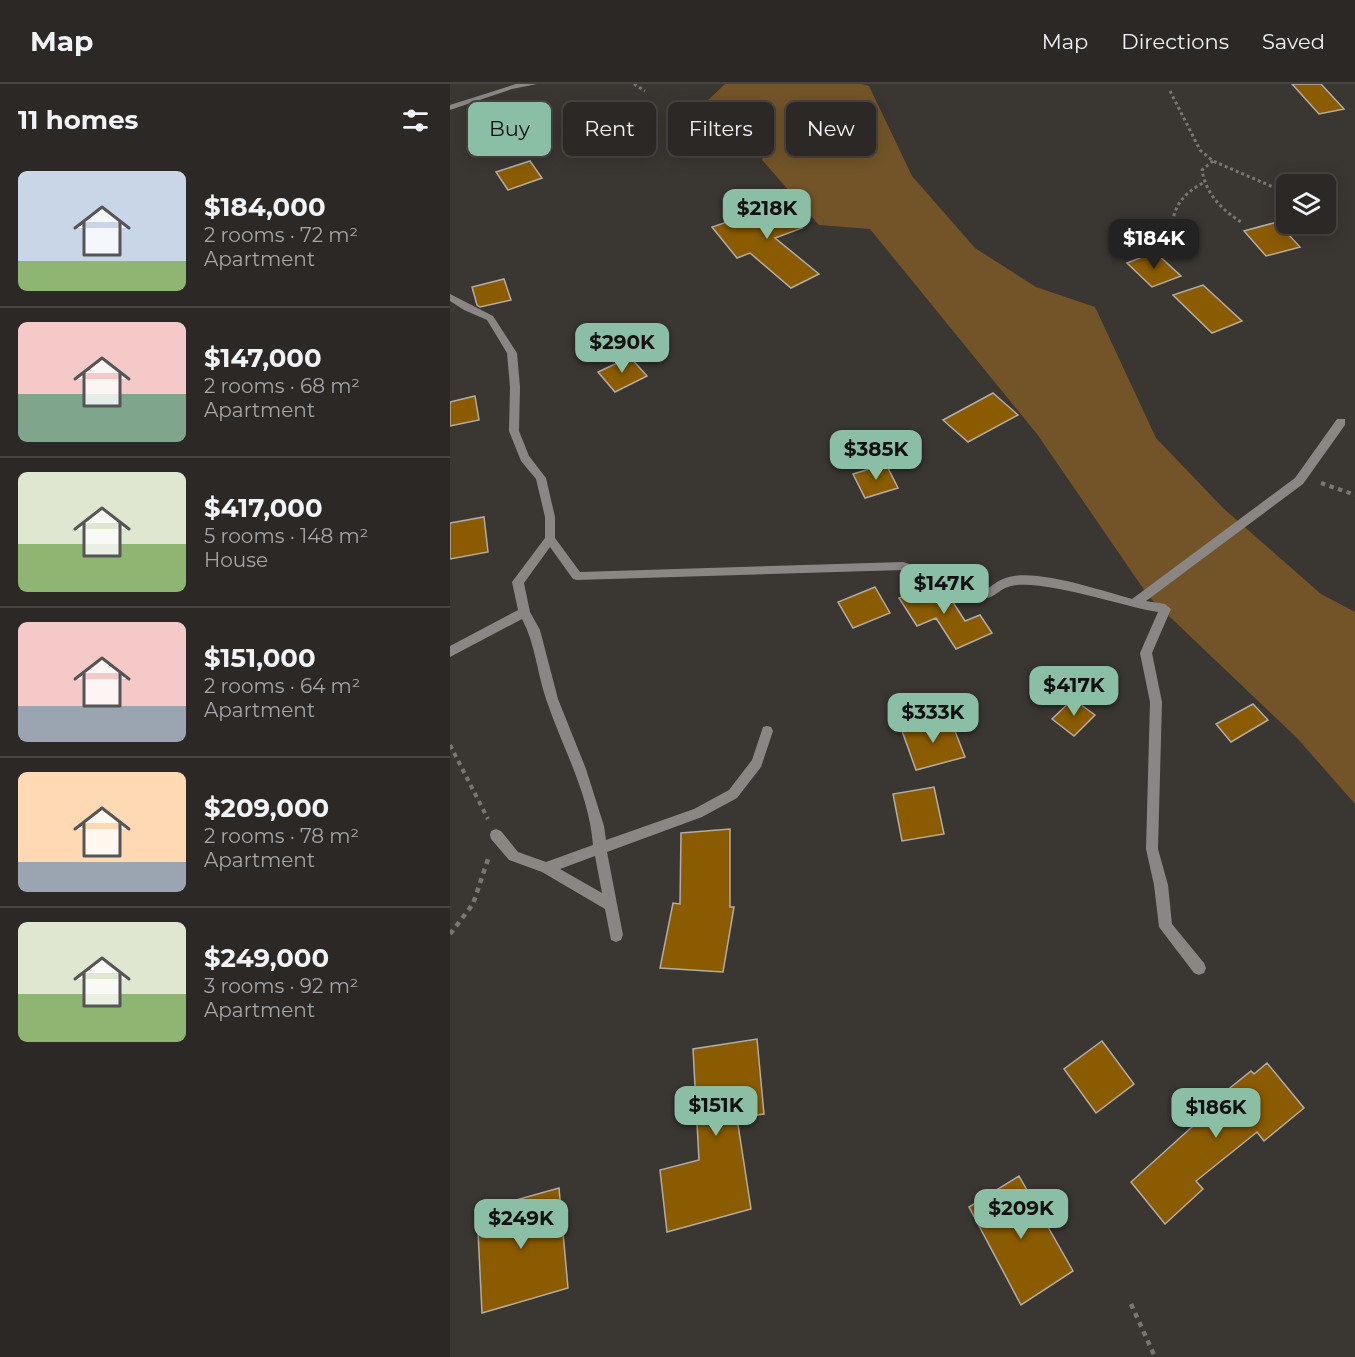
<!DOCTYPE html>
<html lang="en">
<head>
<meta charset="utf-8">
<style>
  :root { --surface:#2c2825; --page:#34302d; --text:#f1f3f6; --muted:#a6a6a7; --line:#484442; --accent:#8abfa5 }
  body { margin:0; font-family:Montserrat,sans-serif; background:var(--page); color:var(--text); height:100vh; display:flex; flex-direction:column; font-size:22px; white-space:nowrap }
  * { box-sizing:border-box; margin:0 }
  p { font-size:20px; color:var(--muted) }
  .icon { flex:none; width:33px; height:33px; fill:none; stroke:currentColor; stroke-width:2; stroke-linecap:round; stroke-linejoin:round }
  .map { position:relative; flex:1; overflow:hidden }
  .drawer { display:flex; flex-direction:column; background:var(--surface); width:450px }
  .drawer>* { flex:none }
  .hud { position:absolute; left:18px; top:18px; width:570px; height:54px; display:flex; gap:12px }
  .tools { position:absolute; left:826px; top:90px; display:grid; gap:12px }
  .tools a { display:grid; place-items:center; width:60px; height:60px; border-radius:9px; background:var(--surface); box-shadow:0 3px 15px #0003,0 0 0 2px var(--line); font-size:30px }
  .price { position:absolute; translate:-50% -51px; padding:0 14px; border-radius:12px; background:var(--accent); color:#111; font-size:20px; line-height:39px; filter:drop-shadow(0 2px 3px #0008) }
  .price::after { content:''; position:absolute; left:50%; top:36px; width:18px; height:14px; margin-left:-9px; background:inherit; clip-path:polygon(0 0,100% 0,50% 100%) }
  .price.selected { background:#222; color:#fff }
  ul { padding:0; list-style:none }
  li { display:flex; align-items:center; gap:18px; height:150px; padding:0 18px }
  li+li { border-top:2px solid var(--line) }
  li span { display:grid; place-items:center; flex:none; width:168px; height:120px; border-radius:9px; color:#555 }
  li>.icon { margin-inline-start:auto }
  span .icon { width:72px; height:72px; fill:#fffc; stroke-width:1 }
  li b { font-size:26px }
  h2 { display:flex; justify-content:space-between; align-items:center; height:72px; padding:0 18px; font-size:26px }
  .chip { padding:0 21px; border-radius:9px; background:var(--surface); box-shadow:0 3px 15px #0003,0 0 0 2px var(--line); font-size:21px; line-height:54px }
  .chip.selected { background:var(--accent); color:#111 }
  header { display:flex; align-items:center; gap:36px; box-sizing:border-box; height:84px; padding:0 30px; background:var(--surface); border-bottom:2px solid var(--line) }
  header strong { font-size:28px }
  nav { display:flex; gap:33px; margin-inline-start:auto; font-size:21px }
  main { display:flex; flex:1; min-height:0 }
  .map>svg:first-child { display:block }
  .green { fill:#735428 }
  .building { fill:#8b5b00; stroke:#b2ada7; stroke-width:1.5 }
  .lines { fill:none; stroke-linecap:round; stroke-linejoin:round }
  .path-far2 { stroke:#797671; stroke-width:3; stroke-dasharray:3 3; stroke-linecap:butt }
  .path-far1 { stroke:#797671; stroke-width:4; stroke-dasharray:4.5 4.5; stroke-linecap:butt }
  .path { stroke:#797671; stroke-width:4.5; stroke-dasharray:5 5; stroke-linecap:butt }
  .street { fill:#898684; fill-rule:evenodd }
</style>
</head>
<body>
<header>
<strong>Map</strong>
<nav><a>Map</a><a>Directions</a><a>Saved</a></nav>
</header>
<main>
<section class="drawer">
<h2>11 homes<svg class="icon" aria-label="filters" viewBox="0 0 24 24"><path d="M4 7h16M4 17h16"/><circle cx="9" cy="7" r="2"/><circle cx="15" cy="17" r="2"/></svg></h2>
<ul>
<li><span style="background:linear-gradient(#c9d6e8 75%,#8fb573 0)"><svg class="icon" aria-label="home" viewBox="0 0 24 24"><path d="M3 11l9-7 9 7M6 9v11h12V9"/></svg></span><div><b>$184,000</b><p>2 rooms · 72 m²</p><p>Apartment</p></div></li>
<li><span style="background:linear-gradient(#f6c9c9 60%,#7fa58c 0)"><svg class="icon" aria-label="home" viewBox="0 0 24 24"><path d="M3 11l9-7 9 7M6 9v11h12V9"/></svg></span><div><b>$147,000</b><p>2 rooms · 68 m²</p><p>Apartment</p></div></li>
<li><span style="background:linear-gradient(#dfe7d0 60%,#8fb573 0)"><svg class="icon" aria-label="home" viewBox="0 0 24 24"><path d="M3 11l9-7 9 7M6 9v11h12V9"/></svg></span><div><b>$417,000</b><p>5 rooms · 148 m²</p><p>House</p></div></li>
<li><span style="background:linear-gradient(#f6c9c9 70%,#9aa5b1 0)"><svg class="icon" aria-label="home" viewBox="0 0 24 24"><path d="M3 11l9-7 9 7M6 9v11h12V9"/></svg></span><div><b>$151,000</b><p>2 rooms · 64 m²</p><p>Apartment</p></div></li>
<li><span style="background:linear-gradient(#ffd9b3 75%,#9aa5b1 0)"><svg class="icon" aria-label="home" viewBox="0 0 24 24"><path d="M3 11l9-7 9 7M6 9v11h12V9"/></svg></span><div><b>$209,000</b><p>2 rooms · 78 m²</p><p>Apartment</p></div></li>
<li><span style="background:linear-gradient(#dfe7d0 60%,#8fb573 0)"><svg class="icon" aria-label="home" viewBox="0 0 24 24"><path d="M3 11l9-7 9 7M6 9v11h12V9"/></svg></span><div><b>$249,000</b><p>3 rooms · 92 m²</p><p>Apartment</p></div></li>
</ul>
</section>
<div class="map">
<svg width="905" height="1273" viewBox="0 0 905 1273">
  <rect width="100%" height="100%" fill="#3a3631"/>
  <!-- green -->
  <path class="green" d="M 275,0 L 412,0 L 419,2 L 462,92 L 525,164 L 586,203 L 645,223 L 706,354 L 774,425 L 871,510 L 905,528 L 905,720 L 847,654 L 699,513 L 587,350 L 420,145 L 369,141 L 312,76 L 322,54 L 296,36 L 269,30 L 255,19 Z"/>
  <!-- building -->
  <path class="building" d="M 842,0 L 871,0 L 894,25 L 869,30 Z
    M 80,77 L 92,94 L 58,106 L 46,88 Z
    M 319,108 L 352,144 L 325,154 L 369,190 L 341,204 L 300,169 L 287,174 L 262,143 L 307,128 L 297,116 Z
    M 827,138 L 850,163 L 816,172 L 794,147 Z
    M 705,168 L 731,192 L 702,203 L 677,179 Z
    M 54,195 L 61,216 L 30,223 L 27,221 L 22,203 Z
    M 753,201 L 792,237 L 762,249 L 723,211 Z
    M 180,273 L 197,292 L 165,308 L 148,288 Z
    M 543,309 L 568,331 L 518,358 L 493,336 Z
    M 25,312 L 29,336 L 0,342 L 0,318 Z
    M 436,380 L 448,404 L 415,414 L 403,390 Z
    M 34,433 L 38,468 L 0,475 L 0,439 Z
    M 486,499 L 492,501 L 515,537 L 530,531 L 542,549 L 506,565 L 486,534 L 467,542 L 449,514 Z
    M 425,503 L 440,529 L 403,544 L 388,518 Z
    M 623,615 L 645,631 L 624,652 L 602,635 Z
    M 803,620 L 818,636 L 781,658 L 766,640 Z
    M 500,634 L 515,673 L 466,686 L 452,647 Z
    M 484,703 L 494,750 L 452,757 L 443,710 Z
    M 280,745 L 280,823 L 284,823 L 273,888 L 210,884 L 223,819 L 230,820 L 231,749 Z
    M 307,955 L 314,1030 L 287,1034 L 301,1125 L 217,1148 L 210,1086 L 249,1076 L 243,965 Z
    M 652,957 L 684,1000 L 646,1029 L 614,985 Z
    M 817,979 L 854,1024 L 814,1057 L 807,1048 L 746,1097 L 753,1105 L 715,1140 L 681,1098 L 743,1042 L 739,1037 L 801,987 L 804,990 Z
    M 569,1092 L 623,1187 L 571,1221 L 519,1123 Z
    M 109,1104 L 118,1204 L 32,1229 L 27,1127 Z"/>
  <g class="lines">
    <!-- path-far2 -->
    <path class="path-far2" d="M 184,0 L 195,7
      M 720,7 L 750,66 L 763,77 L 837,109
      M 763,77 L 752,86 C 756,110 771,125 791,138
      M 876,134 L 884,138
      M 723,150 C 720,126 732,110 753,99"/>
    <!-- path-far1 -->
    <path class="path-far1" d="M 871,399 L 905,411
      M 0,661 L 38,735"/>
    <!-- path -->
    <path class="path" d="M 0,850 L 23,820 L 39,772
      M 681,1220 L 705,1273"/>
    <!-- street -->
    <path class="street" d="M 66,0 L 87,0 L 62,5 L 0,26 L 0,21 Z
      M 0,210 L 43,232 L 67,269 L 70,303 L 69,347 L 79,372 L 96,394 L 105,433 L 105,454 L 130,488 L 453,478 L 537,505 C 542,502 547,497 553,495 C 581,482 652,507 682,515 L 845,394 L 887,335 L 895,335 L 895,341 L 853,400 L 696,517 L 715,520 L 721,525 L 702,569 L 712,618 L 708,765 L 718,801 L 722,840 L 754,879 L 756,884 L 754,889 L 749,891 L 744,889 L 709,843 L 704,801 L 696,765 L 700,618 L 690,569 L 708,528 C 674,523 586,492 558,503 C 551,505 545,512 538,514 L 453,486 L 127,496 L 123,495 L 100,463 L 74,499 L 80,528 L 90,546 L 108,615 L 136,685 L 154,742 L 156,756 L 244,725 L 279,706 L 302,676 L 313,643 L 317,642 L 321,643 L 323,647 L 311,683 L 287,714 L 252,733 L 157,768 L 173,851 L 171,856 L 166,858 L 161,856 L 155,825 L 92,788 L 59,776 L 41,755 L 40,751 L 41,747 L 46,745 L 51,747 L 68,768 L 96,778 L 143,761 C 139,709 112,663 96,615 C 87,588 85,559 72,535 L 0,573 L 0,562 L 68,526 L 62,498 L 95,454 L 95,433 L 86,395 L 71,377 L 59,347 L 60,303 L 57,269 L 37,236 L 14,226 L 0,217 ZM 145,772 L 152,809 L 110,785 Z"/>
  </g>
</svg>
<div class="tools">
<a><svg class="icon" aria-label="layers" viewBox="0 0 24 24"><path d="M12 4l9 5-9 5-9-5zM3 14l9 5 9-5"/></svg></a>
</div>
<b class="price" style="left:317px;top:156px">$218K</b>
<b class="price selected" style="left:704px;top:186px">$184K</b>
<b class="price" style="left:172px;top:290px">$290K</b>
<b class="price" style="left:426px;top:397px">$385K</b>
<b class="price" style="left:494px;top:531px">$147K</b>
<b class="price" style="left:624px;top:633px">$417K</b>
<b class="price" style="left:483px;top:660px">$333K</b>
<b class="price" style="left:266px;top:1053px">$151K</b>
<b class="price" style="left:766px;top:1055px">$186K</b>
<b class="price" style="left:571px;top:1156px">$209K</b>
<b class="price" style="left:71px;top:1166px">$249K</b>
<div class="hud">
<a class="chip selected">Buy</a>
<a class="chip">Rent</a>
<a class="chip">Filters</a>
<a class="chip">New</a>
</div>
</div>
</main>
</body>
</html>
